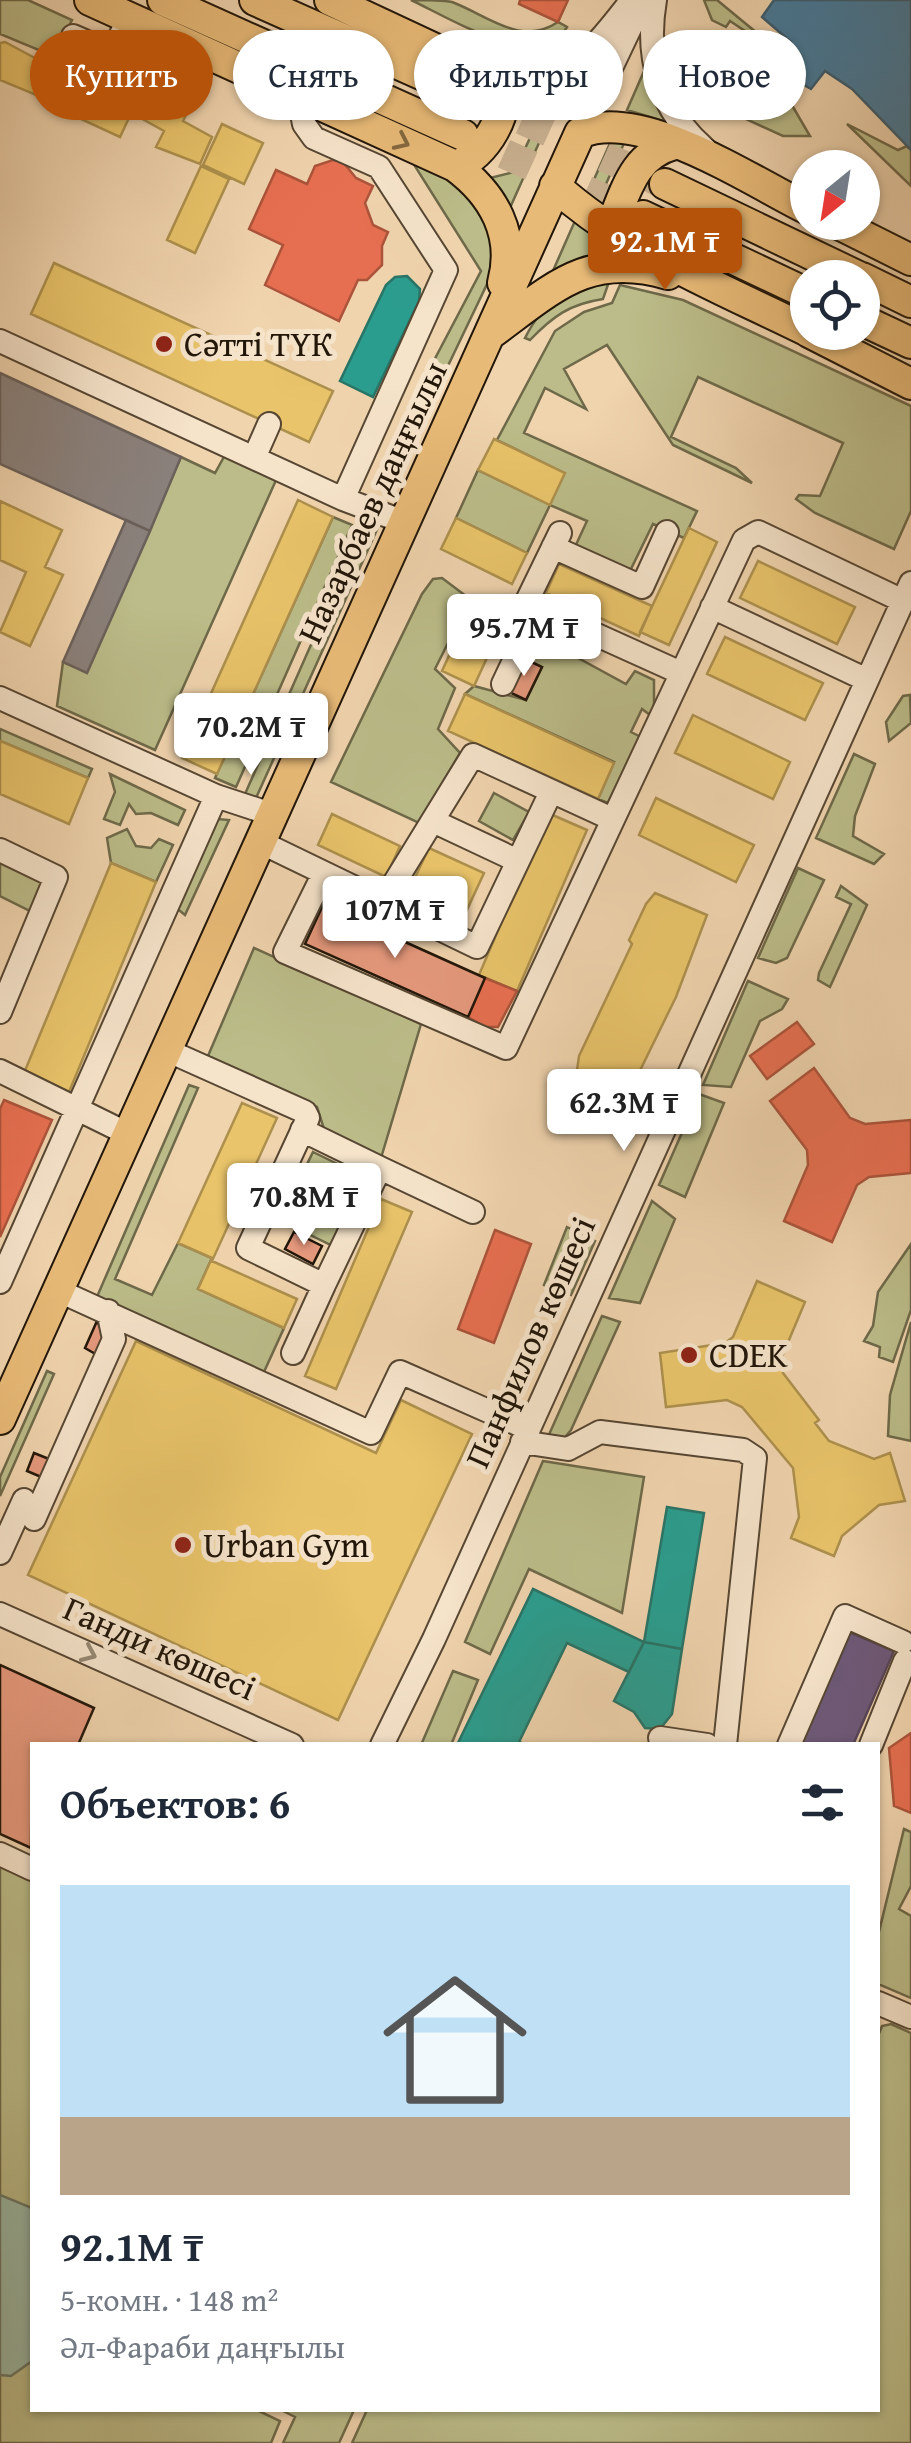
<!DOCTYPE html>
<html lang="ru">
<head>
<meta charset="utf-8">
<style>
  :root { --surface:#fff; --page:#f2f2f3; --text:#1f2937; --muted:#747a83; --line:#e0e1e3; --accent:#b45309 }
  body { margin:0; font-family:"Gentium Book Plus",serif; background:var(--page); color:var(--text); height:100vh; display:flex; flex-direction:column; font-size:38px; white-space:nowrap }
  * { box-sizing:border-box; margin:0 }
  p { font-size:32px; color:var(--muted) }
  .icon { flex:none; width:55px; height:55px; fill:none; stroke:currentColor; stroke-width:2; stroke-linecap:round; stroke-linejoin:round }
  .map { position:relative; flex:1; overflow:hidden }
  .sheet { position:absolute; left:30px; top:1742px; width:850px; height:670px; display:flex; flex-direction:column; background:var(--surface); border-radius:0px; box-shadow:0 2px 8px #0004 }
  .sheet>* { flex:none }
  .guide { position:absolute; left:30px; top:30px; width:852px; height:90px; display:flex; gap:20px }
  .needle { width:65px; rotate:210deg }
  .tools { position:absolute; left:790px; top:150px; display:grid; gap:20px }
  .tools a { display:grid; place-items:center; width:90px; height:90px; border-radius:50%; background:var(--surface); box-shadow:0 2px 8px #0004; font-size:50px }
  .price { position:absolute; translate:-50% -85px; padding:0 22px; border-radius:10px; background:#fff; color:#222; font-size:32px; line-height:65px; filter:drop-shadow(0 2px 5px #0008) }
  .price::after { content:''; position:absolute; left:50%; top:60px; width:30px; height:22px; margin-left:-15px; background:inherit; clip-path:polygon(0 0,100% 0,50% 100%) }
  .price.current { background:var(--accent); color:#fff }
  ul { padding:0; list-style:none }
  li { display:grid; align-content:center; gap:20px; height:530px; padding:0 30px }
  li+li { border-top:2px solid var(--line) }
  li span { display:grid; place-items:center; height:310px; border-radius:0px; color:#555 }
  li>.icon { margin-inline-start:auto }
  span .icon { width:180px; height:180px; fill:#fffc; stroke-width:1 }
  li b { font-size:42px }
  h2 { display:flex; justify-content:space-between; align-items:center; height:120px; padding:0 30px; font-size:42px }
  .pill { padding:0 35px; border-radius:45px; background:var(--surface); box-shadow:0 2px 8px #0004; font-size:35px; line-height:90px }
  .pill.current { background:var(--accent); color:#fff }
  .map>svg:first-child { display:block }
  .green { fill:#bbbc89; stroke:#6e6949; stroke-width:2.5 }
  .water { fill:#9bb9a6; stroke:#6b7867; stroke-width:2.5 }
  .homes { fill:#e9c46a; stroke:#ad904d; stroke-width:2.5 }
  .shops { fill:#e76f51; stroke:#ac543b; stroke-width:2.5 }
  .offices { fill:#6d597a; stroke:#564558; stroke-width:2.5 }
  .schools { fill:#2a9d8f; stroke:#287467; stroke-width:2.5 }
  .public { fill:#457b9d; stroke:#3a5d71; stroke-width:2.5 }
  .industry { fill:#8a817c; stroke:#6b615a; stroke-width:2.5 }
  .building { fill:#e6997d; stroke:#221609; stroke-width:2.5 }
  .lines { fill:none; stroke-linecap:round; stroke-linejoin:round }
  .major-tunnel { stroke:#c7ae8d; stroke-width:30; stroke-dasharray:30 15; stroke-linecap:butt }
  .minor-casing { stroke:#564632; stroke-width:26 }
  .major-casing { stroke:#221609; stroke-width:34 }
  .minor { stroke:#f5e3ca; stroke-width:22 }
  .major { stroke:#e8ba77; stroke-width:30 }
  .oneway { stroke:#856840 }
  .oneway2 { stroke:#968773 }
  .poi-dot { fill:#8f2418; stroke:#f5e3ca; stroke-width:4 }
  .labels { text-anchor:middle; stroke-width:10; stroke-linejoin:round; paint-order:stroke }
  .poi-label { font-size:35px; fill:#221609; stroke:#f5e3ca; text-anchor:start }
  .street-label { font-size:35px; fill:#221609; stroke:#f5e3ca }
</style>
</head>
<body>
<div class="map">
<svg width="911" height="2443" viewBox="0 0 911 2443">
  <rect width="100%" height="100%" fill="#f0d4ae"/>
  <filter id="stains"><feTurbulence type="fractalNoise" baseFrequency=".002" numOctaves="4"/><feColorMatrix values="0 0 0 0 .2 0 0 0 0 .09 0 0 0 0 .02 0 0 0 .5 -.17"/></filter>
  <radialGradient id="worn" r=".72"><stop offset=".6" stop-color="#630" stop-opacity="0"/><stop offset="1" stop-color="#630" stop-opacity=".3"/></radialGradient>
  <!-- green -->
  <path class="green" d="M 0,0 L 28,0 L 72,20 L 53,56 L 0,34 Z
    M 411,0 C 424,0 440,0 452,2 C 489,16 521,47 558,22 L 567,27 C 539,75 446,16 411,0 Z
    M 704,0 L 717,0 L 757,33 L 765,73 L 758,70 L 751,35 L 730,21 L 726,27 L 712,20 Z
    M 648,62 L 673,124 L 627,110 Z
    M 786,95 L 810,136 L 783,136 L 722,108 L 720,98 Z
    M 538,121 L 547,125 L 509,210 L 486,179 L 514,172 Z
    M 847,124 L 898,150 L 907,146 L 911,150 L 911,186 Z
    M 611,141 L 625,141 L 595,209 L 588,193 Z
    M 413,163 L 446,171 L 490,220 L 493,261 L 488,282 L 435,393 L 420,387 L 481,271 Z
    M 578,214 L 666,269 L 545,289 Z
    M 612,273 L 603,299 C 570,304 553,316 530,340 L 525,338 C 546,296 570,287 612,273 Z
    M 620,285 L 683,300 L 911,406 L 911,511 L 894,549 L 815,513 L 796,499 L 799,495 L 820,496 L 843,443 L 698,377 L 671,437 L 736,468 L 752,483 L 673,445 L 607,345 L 564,369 L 586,409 L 545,388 L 524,433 L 697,511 L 684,538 L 653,524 L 629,573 L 575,547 L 587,521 L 550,505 L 527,553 L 456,518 L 478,470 L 549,504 L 564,473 L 497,440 L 555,331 L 584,312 L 612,303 Z
    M 225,455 L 277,478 L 155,750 L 57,706 L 63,662 L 87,672 L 181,457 L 215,473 Z
    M 333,517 L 352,525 L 236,787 L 215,778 Z
    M 367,518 L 380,523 L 256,798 L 245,794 Z
    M 442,578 L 470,599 L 435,669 L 455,688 L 438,729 L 460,753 L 419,823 L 331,782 L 422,594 L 433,579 Z
    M 536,635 L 626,684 L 635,671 L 654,680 L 654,718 L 642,709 L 631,732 L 641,737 L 608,803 L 598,799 L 614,762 L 465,694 L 474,686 L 526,700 L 542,667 L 523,658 Z
    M 910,695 L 911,723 L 889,741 L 886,722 L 903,696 Z
    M 0,729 L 92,769 L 88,778 L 0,741 Z
    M 854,754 L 875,764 L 855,816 L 853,836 L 884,854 L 874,864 L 816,838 Z
    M 110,774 L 185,810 L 178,825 L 151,813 L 136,814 L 129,804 L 120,825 L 104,819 L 115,792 Z
    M 494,793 L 529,812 L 513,840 L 479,821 Z
    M 206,818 L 229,820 L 185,915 L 169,902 Z
    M 127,829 L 136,846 L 151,848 L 159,839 L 173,845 L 156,882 L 111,863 L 107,838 Z
    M 0,860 L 45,881 L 32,912 L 0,896 Z
    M 798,868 L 824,880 L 787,958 L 776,963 L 758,958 Z
    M 841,886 L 867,905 L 830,987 L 818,980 L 819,973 L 851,904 L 836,897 Z
    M 254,948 L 421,1024 L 381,1158 L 324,1129 L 317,1107 L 208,1056 Z
    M 748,981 L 788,999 L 782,1009 L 760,1021 L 731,1087 L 703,1085 Z
    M 189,1085 L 198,1088 L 115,1279 L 152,1295 L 178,1243 L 212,1258 L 198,1289 L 284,1328 L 263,1374 L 96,1299 Z
    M 699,1094 L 724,1103 L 685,1197 L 659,1185 Z
    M 313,1152 L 356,1173 L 341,1204 L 298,1183 Z
    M 311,1199 L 351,1220 L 337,1248 L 296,1228 Z
    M 652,1201 L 675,1219 L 640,1303 L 609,1298 Z
    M 567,1227 L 595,1241 L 571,1295 L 544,1285 Z
    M 911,1244 L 911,1310 L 893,1362 L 879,1357 L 880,1347 L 864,1341 L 873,1326 L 878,1292 Z
    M 602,1316 L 620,1322 L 571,1430 L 561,1442 L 547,1439 Z
    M 911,1322 L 911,1441 L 888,1436 L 890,1395 Z
    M 47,1371 L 54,1374 L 0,1496 L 0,1477 Z
    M 543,1461 L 644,1477 L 622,1613 L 529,1569 L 490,1654 L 465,1642 Z
    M 453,1671 L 478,1680 L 451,1745 L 421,1745 Z
    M 904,1829 L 911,1832 L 911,1886 L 899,1909 L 911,1916 L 911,1998 L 878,1984 L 878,1936 Z
    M 0,1847 L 32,1862 L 32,2410 L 257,2410 L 280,2421 L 271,2443 L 0,2443 Z
    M 891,2024 L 911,2033 L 911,2443 L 352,2443 L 367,2410 L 878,2410 L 878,2036 L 882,2026 Z
    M 281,2410 L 354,2410 L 339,2443 L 283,2443 L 295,2417 Z"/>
  <!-- water -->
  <path class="water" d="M 0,2195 L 32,2208 L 32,2361 L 11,2376 L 0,2375 Z"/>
  <!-- homes -->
  <path class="homes" d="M 5,42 L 61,72 L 48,100 L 0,80 L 0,43 Z
    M 79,60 L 142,90 L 120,137 L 57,108 Z
    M 149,91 L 191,106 L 183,121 L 212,137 L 200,164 L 156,147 L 164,131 L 137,116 Z
    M 222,124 L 263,143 L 244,184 L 203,165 Z
    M 201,166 L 229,179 L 195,253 L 167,240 Z
    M 54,263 L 333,391 L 309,442 L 31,314 Z
    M 494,439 L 565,473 L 550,505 L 478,470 Z
    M 298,500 L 333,517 L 217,774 L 182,758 Z
    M 0,501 L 62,530 L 45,567 L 63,575 L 30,646 L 0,632 L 26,572 L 0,560 Z
    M 456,518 L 527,553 L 512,584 L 441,549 Z
    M 689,528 L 717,542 L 669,645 L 640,632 Z
    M 758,561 L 855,607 L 837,644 L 740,598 Z
    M 559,564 L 652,606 L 639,636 L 546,593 Z
    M 475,599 L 507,614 L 474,686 L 442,671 Z
    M 725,637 L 823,683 L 805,720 L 707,674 Z
    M 465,694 L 614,763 L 598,799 L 448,731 Z
    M 693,715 L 790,762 L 773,799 L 675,753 Z
    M 0,741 L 88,778 L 69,824 L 0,794 Z
    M 656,798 L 754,845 L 736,882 L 639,835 Z
    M 548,813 L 587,830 L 517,991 L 479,975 Z
    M 332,814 L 400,846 L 386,877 L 318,845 Z
    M 429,848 L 484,873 L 466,912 L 411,886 Z
    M 111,863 L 156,882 L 69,1092 L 24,1073 Z
    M 655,893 L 707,915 L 676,997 L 629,1093 L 611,1089 L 577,1070 L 579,1056 L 632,944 L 629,940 L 646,904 Z
    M 242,1103 L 277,1118 L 212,1261 L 297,1299 L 284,1328 L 198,1289 L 212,1258 L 178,1243 Z
    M 381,1199 L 412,1212 L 336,1389 L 305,1376 Z
    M 757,1281 L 805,1302 L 781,1359 L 783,1373 L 819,1420 L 815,1423 L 829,1441 L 874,1459 L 890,1453 L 905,1501 L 879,1505 L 842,1536 L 834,1556 L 791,1538 L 799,1517 L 793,1468 L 742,1407 L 727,1400 L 666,1407 L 660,1353 L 725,1343 L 733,1337 Z
    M 136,1341 L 376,1453 L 401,1400 L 472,1434 L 338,1720 L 28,1575 Z"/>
  <!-- shops -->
  <path class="shops" d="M 520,0 L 568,0 L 558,22 L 519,4 Z
    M 333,160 L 343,162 L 356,178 L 373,186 L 365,203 L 373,225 L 388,232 L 382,246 L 382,265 L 367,280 L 358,280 L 339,321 L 265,285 L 283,245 L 249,229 L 276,170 L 307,184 L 315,166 Z
    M 485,978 L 517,991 L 498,1027 L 485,1027 L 468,1017 Z
    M 797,1022 L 814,1044 L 767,1079 L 750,1056 Z
    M 814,1068 L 850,1118 L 865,1124 L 911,1120 L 911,1173 L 869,1177 L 857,1185 L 832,1242 L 784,1221 L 808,1165 L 807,1150 L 770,1101 Z
    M 4,1100 L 52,1120 L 0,1237 L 0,1109 Z
    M 495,1230 L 531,1244 L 494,1343 L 458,1329 Z
    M 911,1733 L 911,1813 L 894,1806 L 889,1748 Z"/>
  <!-- offices -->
  <path class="offices" d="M 847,1631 L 894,1651 L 853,1745 L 797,1745 Z"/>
  <!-- schools -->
  <path class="schools" d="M 407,276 L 420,289 L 419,301 L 373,397 L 340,381 L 386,285 L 395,277 Z
    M 667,1507 L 704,1513 L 682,1649 L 644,1642 Z
    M 533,1589 L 644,1642 L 629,1672 L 567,1643 L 519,1742 L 526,1745 L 457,1745 Z
    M 644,1642 L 682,1649 L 672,1714 L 660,1729 L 645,1728 L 634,1712 L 614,1701 Z"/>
  <!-- public -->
  <path class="public" d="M 774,0 L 911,0 L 911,150 L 852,89 L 825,71 L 811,89 L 774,68 L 791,42 L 762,17 Z"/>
  <!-- industry -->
  <path class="industry" d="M 0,373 L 181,457 L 150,531 L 0,464 Z
    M 126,520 L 150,531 L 87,673 L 63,662 Z"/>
  <!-- building -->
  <path class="building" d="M 523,658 L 542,667 L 526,700 L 507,691 Z
    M 323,905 L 485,978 L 468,1017 L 305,944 Z
    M 294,1232 L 322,1246 L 313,1264 L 285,1249 Z
    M 97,1321 L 106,1339 L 99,1356 L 85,1348 Z
    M 34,1453 L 54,1461 L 46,1479 L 27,1471 Z
    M 0,1665 L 94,1708 L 78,1745 L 32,1745 L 31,1848 L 0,1834 Z"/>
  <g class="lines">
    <!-- major-tunnel -->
    <path class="major-tunnel" d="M 481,101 L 658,181
      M 463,135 L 642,216"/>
    <!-- minor casing -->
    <g class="minor-casing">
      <path id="minor" d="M 655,0 C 645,58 660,110 705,149
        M 73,36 L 112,53 L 129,18
        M 112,53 L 147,69
        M 494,73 C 567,88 590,53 632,0
        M 298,94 L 304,124 L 314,138 L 379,167 L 446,270 L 343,499
        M 580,133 L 642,3
        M 0,341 L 343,499 L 404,522
        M 254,458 L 269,424
        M 560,533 L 526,603 L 681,673
        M 553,547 L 642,587 L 667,532
        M 712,607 L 867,680
        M 503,684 L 539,608
        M 0,698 L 216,796 L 271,814
        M 433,821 L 518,861
        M 258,841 L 477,947 L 551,792
        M 0,850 L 56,877 L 0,1012
        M 324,873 L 285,952 L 506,1048 L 744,540 L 758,532 L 903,601
        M 382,903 L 473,755 L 612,819
        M 164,1049 L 305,1112 L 308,1118 L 248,1248 L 324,1285 L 380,1168 L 473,1212
        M 0,1071 L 126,1133
        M 302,1130 L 380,1168
        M 0,1282 L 216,796
        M 57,1290 L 371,1433 L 400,1372 L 529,1429
        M 293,1353 L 324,1285
        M 522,1442 L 568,1449 L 600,1432 L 743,1450 L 755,1458 L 725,1745
        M 34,1519 L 114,1339 L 108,1311
        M 0,1553 L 24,1500
        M 0,1614 L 292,1745
        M 660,1738 L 707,1745
        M 382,1745 L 434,1639 L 911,583
        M 789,1745 L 845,1616 L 903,1642
        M 871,1745 L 905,1661
        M 0,1854 L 32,1869
        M 878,2003 L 911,2017"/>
    </g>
    <!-- major casing -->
    <g class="major-casing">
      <path id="major" d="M 90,0 L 455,166 C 494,195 516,235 503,283
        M 163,0 L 463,135
        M 255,0 L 475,98
        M 330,0 L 499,79 C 515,107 484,158 455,166
        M 665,184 L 861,278
        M 555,186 C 627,251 721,288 808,331
        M 643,216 L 808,294
        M 835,222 L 911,260
        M 628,241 L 614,219 C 628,184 637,154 674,144
        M 862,278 L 911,302
        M 862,320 L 911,343
        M 809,332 L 911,384
        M 490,334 C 551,290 587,250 668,274
        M 0,1419 L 580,133 C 640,106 751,181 808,209"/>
    </g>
    <!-- minor -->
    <use href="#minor" class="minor"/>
    <!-- major -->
    <use href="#major" class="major"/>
  </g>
  <!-- one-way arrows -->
  <defs><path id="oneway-chevron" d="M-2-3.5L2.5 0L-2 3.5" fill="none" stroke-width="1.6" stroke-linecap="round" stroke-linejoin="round" transform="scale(2.5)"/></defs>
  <use class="oneway" href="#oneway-chevron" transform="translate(402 142) rotate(25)"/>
  <use class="oneway2" href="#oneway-chevron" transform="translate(89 1654) rotate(24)"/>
  <!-- markers -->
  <g class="poi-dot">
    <circle cx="164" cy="344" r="10"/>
    <circle cx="689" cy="1355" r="10"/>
    <circle cx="183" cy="1545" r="10"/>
  </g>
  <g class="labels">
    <!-- poi labels -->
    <g class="poi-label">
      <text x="184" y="356">Сәтті ТҮК</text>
      <text x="709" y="1367">CDEK</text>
      <text x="203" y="1557">Urban Gym</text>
    </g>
    <!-- street labels -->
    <g class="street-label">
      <text transform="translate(372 502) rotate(-65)" y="12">Назарбаев даңғылы</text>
      <text transform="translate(530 1342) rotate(-66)" y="12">Панфилов көшесі</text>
      <text transform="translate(160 1648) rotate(24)" y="12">Ганди көшесі</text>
    </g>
  </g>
  <rect width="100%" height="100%" filter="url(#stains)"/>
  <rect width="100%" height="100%" fill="url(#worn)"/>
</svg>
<div class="tools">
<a><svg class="needle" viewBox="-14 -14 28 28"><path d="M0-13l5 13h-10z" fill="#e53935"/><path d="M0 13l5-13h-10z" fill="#747a83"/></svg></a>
<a><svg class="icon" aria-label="locate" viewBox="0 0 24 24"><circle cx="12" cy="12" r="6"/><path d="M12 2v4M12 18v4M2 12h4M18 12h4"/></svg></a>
</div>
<b class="price current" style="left:665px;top:293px">92.1M ₸</b>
<b class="price" style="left:524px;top:679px">95.7M ₸</b>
<b class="price" style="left:251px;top:778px">70.2M ₸</b>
<b class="price" style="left:395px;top:961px">107M ₸</b>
<b class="price" style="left:624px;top:1154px">62.3M ₸</b>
<b class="price" style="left:304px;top:1248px">70.8M ₸</b>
<div class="guide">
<a class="pill current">Купить</a>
<a class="pill">Снять</a>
<a class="pill">Фильтры</a>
<a class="pill">Новое</a>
</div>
<section class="sheet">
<h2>Объектов: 6<svg class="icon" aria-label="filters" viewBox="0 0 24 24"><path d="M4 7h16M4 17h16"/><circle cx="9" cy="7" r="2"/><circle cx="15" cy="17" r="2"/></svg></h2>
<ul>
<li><span style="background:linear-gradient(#bfe0f5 75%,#b9a48a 0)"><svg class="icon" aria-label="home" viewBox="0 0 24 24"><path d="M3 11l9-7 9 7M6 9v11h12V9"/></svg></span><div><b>92.1M ₸</b><p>5-комн. · 148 m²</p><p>Әл-Фараби даңғылы</p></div></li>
</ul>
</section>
</div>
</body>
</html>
